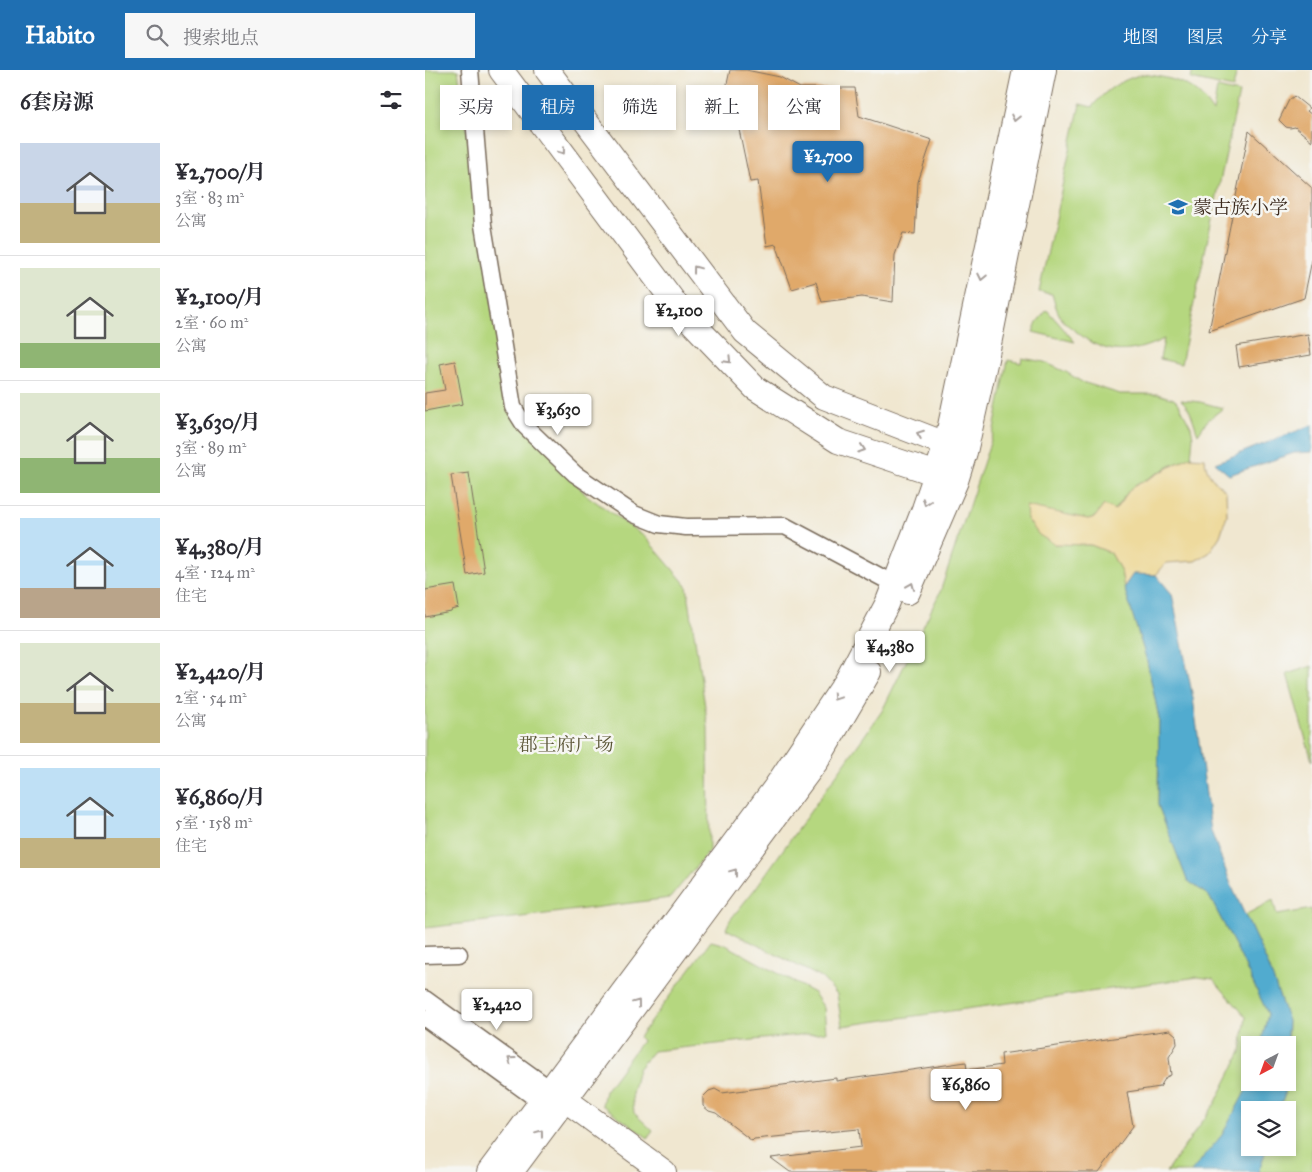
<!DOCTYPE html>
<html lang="zh">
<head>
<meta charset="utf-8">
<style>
  :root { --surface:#fff; --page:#f7f7f7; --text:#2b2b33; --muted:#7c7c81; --line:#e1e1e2; --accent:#1f6fb2 }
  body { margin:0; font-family:"IM FELL Great Primer","Noto Serif SC",serif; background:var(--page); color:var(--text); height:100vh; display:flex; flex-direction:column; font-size:19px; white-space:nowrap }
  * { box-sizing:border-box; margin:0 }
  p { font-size:16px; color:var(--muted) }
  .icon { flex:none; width:28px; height:28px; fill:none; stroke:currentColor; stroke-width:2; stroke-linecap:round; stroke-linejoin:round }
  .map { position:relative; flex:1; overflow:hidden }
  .panel { display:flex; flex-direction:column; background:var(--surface); width:425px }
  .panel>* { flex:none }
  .hud { position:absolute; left:15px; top:15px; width:475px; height:45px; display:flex; gap:10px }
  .needle { width:32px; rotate:221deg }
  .tools { position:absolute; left:816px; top:966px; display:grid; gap:10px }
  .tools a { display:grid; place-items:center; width:55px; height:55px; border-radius:0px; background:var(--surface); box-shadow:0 2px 8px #0003; font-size:25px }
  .price { position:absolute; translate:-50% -42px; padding:0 11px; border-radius:5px; background:#fff; color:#222; font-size:16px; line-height:32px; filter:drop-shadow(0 1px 2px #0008) }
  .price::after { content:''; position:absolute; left:50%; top:30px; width:15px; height:11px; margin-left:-8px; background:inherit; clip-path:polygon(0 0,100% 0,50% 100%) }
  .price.active { background:var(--accent); color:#fff }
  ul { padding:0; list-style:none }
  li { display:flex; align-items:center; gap:15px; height:125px; padding:0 20px }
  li+li { border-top:1px solid var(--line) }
  li span { display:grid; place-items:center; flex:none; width:140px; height:100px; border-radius:0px; color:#555 }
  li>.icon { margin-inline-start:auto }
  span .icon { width:60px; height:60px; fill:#fffc; stroke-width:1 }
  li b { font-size:21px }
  h2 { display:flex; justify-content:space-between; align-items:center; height:60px; padding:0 20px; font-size:21px }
  .chip { padding:0 18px; border-radius:0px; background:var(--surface); box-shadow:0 2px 8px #0003; font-size:18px; line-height:45px }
  .chip.active { background:var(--accent); color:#fff }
  header { display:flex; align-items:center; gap:30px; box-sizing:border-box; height:70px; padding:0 25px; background:var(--accent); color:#fff }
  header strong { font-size:24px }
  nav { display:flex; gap:28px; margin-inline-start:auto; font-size:18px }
  .search { width:350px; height:45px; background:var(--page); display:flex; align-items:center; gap:12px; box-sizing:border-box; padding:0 18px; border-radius:0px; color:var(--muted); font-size:19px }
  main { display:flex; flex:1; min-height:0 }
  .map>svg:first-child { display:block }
  .green { fill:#b5d77f; stroke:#78804e }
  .sand { fill:#eeda9e; stroke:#94825e }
  .water { fill:#51abcf; stroke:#466a76 }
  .building { fill:#e0a96a }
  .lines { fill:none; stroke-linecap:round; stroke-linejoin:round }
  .street-casing { stroke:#7a6c5c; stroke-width:19 }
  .secondary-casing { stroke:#7a6c5c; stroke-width:26 }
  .street { stroke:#fff; stroke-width:16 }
  .secondary { stroke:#fff; stroke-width:24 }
  .oneway { stroke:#a79f9a }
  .labels { text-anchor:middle; stroke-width:5; stroke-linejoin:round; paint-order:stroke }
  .poi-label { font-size:19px; fill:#3b2a1e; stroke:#f6f6f2; text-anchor:start }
  .park-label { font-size:19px; fill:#5a5536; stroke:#f6f6f2 }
</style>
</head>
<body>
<header>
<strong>Habito</strong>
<div class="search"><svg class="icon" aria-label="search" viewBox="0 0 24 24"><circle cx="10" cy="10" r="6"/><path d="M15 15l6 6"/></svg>搜索地点</div>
<nav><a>地图</a><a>图层</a><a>分享</a></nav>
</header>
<main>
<section class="panel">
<h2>6套房源<svg class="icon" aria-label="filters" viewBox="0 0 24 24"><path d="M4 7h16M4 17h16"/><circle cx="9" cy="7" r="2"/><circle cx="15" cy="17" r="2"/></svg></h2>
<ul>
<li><span style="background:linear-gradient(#c9d6e8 60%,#c2b280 0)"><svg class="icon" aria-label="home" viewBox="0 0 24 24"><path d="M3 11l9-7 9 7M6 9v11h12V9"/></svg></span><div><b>¥2,700/月</b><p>3室 · 83 m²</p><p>公寓</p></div></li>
<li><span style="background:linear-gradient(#dfe7d0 75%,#8fb573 0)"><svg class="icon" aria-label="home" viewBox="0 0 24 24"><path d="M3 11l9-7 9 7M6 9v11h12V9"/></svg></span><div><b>¥2,100/月</b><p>2室 · 60 m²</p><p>公寓</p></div></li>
<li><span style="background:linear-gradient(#dfe7d0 65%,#8fb573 0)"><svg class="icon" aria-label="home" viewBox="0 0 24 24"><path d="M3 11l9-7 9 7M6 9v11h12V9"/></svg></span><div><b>¥3,630/月</b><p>3室 · 89 m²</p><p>公寓</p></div></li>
<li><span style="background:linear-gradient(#bfe0f5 70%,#b9a48a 0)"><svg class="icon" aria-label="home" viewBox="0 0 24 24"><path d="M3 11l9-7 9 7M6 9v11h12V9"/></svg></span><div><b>¥4,380/月</b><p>4室 · 124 m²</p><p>住宅</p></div></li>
<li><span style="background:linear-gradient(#dfe7d0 60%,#c2b280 0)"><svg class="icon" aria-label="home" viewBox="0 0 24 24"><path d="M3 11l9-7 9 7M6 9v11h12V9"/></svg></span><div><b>¥2,420/月</b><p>2室 · 54 m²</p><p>公寓</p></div></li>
<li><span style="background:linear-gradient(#bfe0f5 70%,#c2b280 0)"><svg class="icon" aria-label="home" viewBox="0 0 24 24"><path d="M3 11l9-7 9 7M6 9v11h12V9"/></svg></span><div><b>¥6,860/月</b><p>5室 · 158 m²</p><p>住宅</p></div></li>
</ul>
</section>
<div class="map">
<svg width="887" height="1102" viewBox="0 0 887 1102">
  <rect width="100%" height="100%" fill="#f6f6f2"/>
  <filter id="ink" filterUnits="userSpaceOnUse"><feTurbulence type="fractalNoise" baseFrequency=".02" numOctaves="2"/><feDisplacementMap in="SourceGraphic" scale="10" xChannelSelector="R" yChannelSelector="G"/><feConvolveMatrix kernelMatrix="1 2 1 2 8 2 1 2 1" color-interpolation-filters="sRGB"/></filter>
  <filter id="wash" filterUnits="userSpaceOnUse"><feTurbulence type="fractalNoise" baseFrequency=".0096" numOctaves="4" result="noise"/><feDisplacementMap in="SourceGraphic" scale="20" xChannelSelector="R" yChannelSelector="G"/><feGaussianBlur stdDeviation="1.12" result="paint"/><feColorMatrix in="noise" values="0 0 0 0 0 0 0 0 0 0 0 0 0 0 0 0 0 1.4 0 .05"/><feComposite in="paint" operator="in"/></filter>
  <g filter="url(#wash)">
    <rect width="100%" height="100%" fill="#f0e7d0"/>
    <!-- green -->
    <path class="green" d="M 0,0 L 33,0 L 77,298 L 106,358 L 160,424 L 220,467 L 262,516 L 283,657 L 284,781 L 245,828 L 105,846 L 0,858 Z
      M 768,0 L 812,0 L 808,18 L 766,9 Z
      M 718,4 C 751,9 769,12 788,42 L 792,18 L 814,23 L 756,294 L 735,289 L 739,269 C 707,284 681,287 652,262 C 646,258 638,252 635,246 C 631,239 629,231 627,224 L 614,222 L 655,34 L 667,37 C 681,19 696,10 718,4 Z
      M 622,240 L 650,272 L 608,262 L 612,252 Z
      M 597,288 L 619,292 L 641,302 L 657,312 L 695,324 L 732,324 L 749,329 L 754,334 L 766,357 L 768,367 L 766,387 L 745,396 L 706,418 L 689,440 L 679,435 L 670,447 L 663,449 L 601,437 L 629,474 L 666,475 L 686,483 L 696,501 L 699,517 L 722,591 L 734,648 L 733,735 L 762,810 L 784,826 L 812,879 L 843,944 L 836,975 L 825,975 L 825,1013 L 797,1065 L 766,1102 L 741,1102 L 790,1034 L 816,982 L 821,947 L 788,909 L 773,907 L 417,956 L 412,924 L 397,908 L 301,859 L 305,850 L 330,819 L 457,641 L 515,522 L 528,484 L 568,364 L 583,290 L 596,293 Z
      M 756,330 L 775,332 L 798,338 L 782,351 L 773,364 C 768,352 767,339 756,330 Z
      M 887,596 L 887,691 L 862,604 Z
      M 848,830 L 852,845 L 887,839 L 887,1102 L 833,1102 L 842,1078 L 862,1078 L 862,1040 L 854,1040 L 859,1027 L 860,1013 L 862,1012 L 863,951 L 844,897 L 820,845 Z
      M 286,871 L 301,875 L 389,923 L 399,938 L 401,962 L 228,981 L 213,999 L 207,1024 L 209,1043 L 228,1061 L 223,1068 L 177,1035 L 180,1021 L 217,971 L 214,967 Z"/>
    <!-- sand -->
    <path class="sand" d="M 764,387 L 780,388 C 780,403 790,412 801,421 L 802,445 L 795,466 L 784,483 L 770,491 L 741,493 L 731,505 L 708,504 L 699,517 L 696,501 L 686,483 L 666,475 L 629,474 L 614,465 L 602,449 L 601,436 L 663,449 L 670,447 L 679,435 L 690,440 L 706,418 Z"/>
    <!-- water -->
    <path class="water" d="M 887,355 L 887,382 L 869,383 L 804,405 L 790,393 Z
      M 708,504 L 731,505 L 747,524 L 768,628 L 786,761 L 807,817 L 844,897 L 863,951 L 861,975 L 836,975 L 843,944 L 812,879 L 784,826 L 762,810 L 733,735 L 734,648 L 722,591 L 699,517 Z
      M 825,1013 L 860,1013 L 859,1027 L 854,1040 L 825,1040 L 825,1078 L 842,1078 L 833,1102 L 766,1102 L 797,1065 Z"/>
    <g id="blocks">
      <!-- building -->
      <path class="building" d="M 305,0 L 321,0 L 355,7 L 375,18 L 430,18 L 434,46 L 507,70 L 493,112 L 490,164 L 478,163 L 470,185 L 468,232 L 437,227 L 397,232 L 391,212 L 367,219 L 351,174 L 342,176 L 333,111 L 325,112 L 315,64 L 302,14 Z
        M 869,26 L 884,38 L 882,41 L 887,45 L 887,71 L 870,57 L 865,58 L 861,57 L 854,50 L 864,30 Z
        M 824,61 L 887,118 L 887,190 L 879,228 L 784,261 Z
        M 883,264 L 886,285 L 814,297 L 811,276 Z
        M 30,291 L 38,334 L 0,341 L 0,323 L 20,320 L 15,294 Z
        M 44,403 L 59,502 L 42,505 L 26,405 Z
        M 30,515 L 34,538 L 27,540 L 26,542 L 0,547 L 0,520 Z
        M 745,960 L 751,965 L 752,974 L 744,987 L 746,1005 L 741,1007 L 735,1017 L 702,1022 L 708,1056 L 674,1102 L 365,1102 L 346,1088 L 436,1077 L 434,1059 L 329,1069 L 327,1071 L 291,1043 L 284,1041 L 278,1036 L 278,1027 L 284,1021 L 290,1019 L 297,1023 L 411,1008 L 411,1011 L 541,992 L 542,1000 L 577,995 L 576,984 Z"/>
    </g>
  </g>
  <g filter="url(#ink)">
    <use href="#blocks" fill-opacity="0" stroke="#7a6c5c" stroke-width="1"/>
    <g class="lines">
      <!-- street casing -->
      <g class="street-casing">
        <path id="street" d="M 45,0 L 58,155 L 88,337 L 100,356 L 150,404 L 209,444 L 234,454 L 261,457 L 360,456 L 469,514
          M 0,885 L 34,884
          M 0,929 L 125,1019
          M 0,948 L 116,1032"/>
      </g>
      <!-- secondary casing -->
      <g class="secondary-casing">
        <path id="secondary" d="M 76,0 L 255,240 L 330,318 L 413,371 L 527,409
          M 122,0 L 320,262 L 399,327 L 536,380
          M 483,522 L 531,411 L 540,382 L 561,289 L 619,0
          M 127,1020 L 239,1102
          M 64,1102 L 350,718 L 421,612 L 462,534 L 499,439 L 521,375 L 600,0
          M 86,1102 L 393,689 L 444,602"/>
      </g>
      <!-- street -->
      <use href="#street" class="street"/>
      <!-- secondary -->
      <use href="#secondary" class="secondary"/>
    </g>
    <!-- one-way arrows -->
    <defs><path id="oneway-chevron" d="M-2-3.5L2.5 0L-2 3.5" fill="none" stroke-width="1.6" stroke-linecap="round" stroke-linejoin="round" transform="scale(1.25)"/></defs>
    <g class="oneway">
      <use href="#oneway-chevron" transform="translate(590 48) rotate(102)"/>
      <use href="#oneway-chevron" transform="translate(137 81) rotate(53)"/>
      <use href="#oneway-chevron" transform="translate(271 199) rotate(-127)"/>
      <use href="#oneway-chevron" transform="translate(557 207) rotate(102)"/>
      <use href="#oneway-chevron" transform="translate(303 290) rotate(46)"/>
      <use href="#oneway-chevron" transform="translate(495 364) rotate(-159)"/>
      <use href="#oneway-chevron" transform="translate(437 379) rotate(18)"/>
      <use href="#oneway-chevron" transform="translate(501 432) rotate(110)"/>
      <use href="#oneway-chevron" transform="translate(486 516) rotate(-67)"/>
      <use href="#oneway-chevron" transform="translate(411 627) rotate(124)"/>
      <use href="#oneway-chevron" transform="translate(309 802) rotate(-53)"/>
      <use href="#oneway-chevron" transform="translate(212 933) rotate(-53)"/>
      <use href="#oneway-chevron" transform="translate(86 990) rotate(-144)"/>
      <use href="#oneway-chevron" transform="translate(115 1063) rotate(-53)"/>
    </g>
  </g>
  <!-- icons -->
  <defs>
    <g id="school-bare" transform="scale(1.5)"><path d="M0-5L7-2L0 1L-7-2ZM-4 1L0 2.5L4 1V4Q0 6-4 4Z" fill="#1f6fb2" stroke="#f6f6f2" stroke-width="2.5" paint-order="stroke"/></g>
  </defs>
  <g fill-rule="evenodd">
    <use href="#school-bare" x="753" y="137"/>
  </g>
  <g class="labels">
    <!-- poi labels -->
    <g class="poi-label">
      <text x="768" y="144">蒙古族小学</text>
    </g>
    <!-- park labels -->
    <g class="park-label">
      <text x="141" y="681">郡王府广场</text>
    </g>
  </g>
</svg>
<div class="tools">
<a><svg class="needle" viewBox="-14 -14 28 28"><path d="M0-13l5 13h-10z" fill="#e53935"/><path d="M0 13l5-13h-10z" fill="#7c7c81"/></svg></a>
<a><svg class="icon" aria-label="layers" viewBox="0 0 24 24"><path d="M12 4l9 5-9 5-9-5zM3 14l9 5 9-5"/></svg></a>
</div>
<b class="price active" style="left:403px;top:113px">¥2,700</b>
<b class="price" style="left:254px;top:267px">¥2,100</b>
<b class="price" style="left:133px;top:366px">¥3,630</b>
<b class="price" style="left:465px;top:603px">¥4,380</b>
<b class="price" style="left:72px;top:961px">¥2,420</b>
<b class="price" style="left:541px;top:1041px">¥6,860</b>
<div class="hud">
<a class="chip">买房</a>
<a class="chip active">租房</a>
<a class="chip">筛选</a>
<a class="chip">新上</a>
<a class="chip">公寓</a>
</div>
</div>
</main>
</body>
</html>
